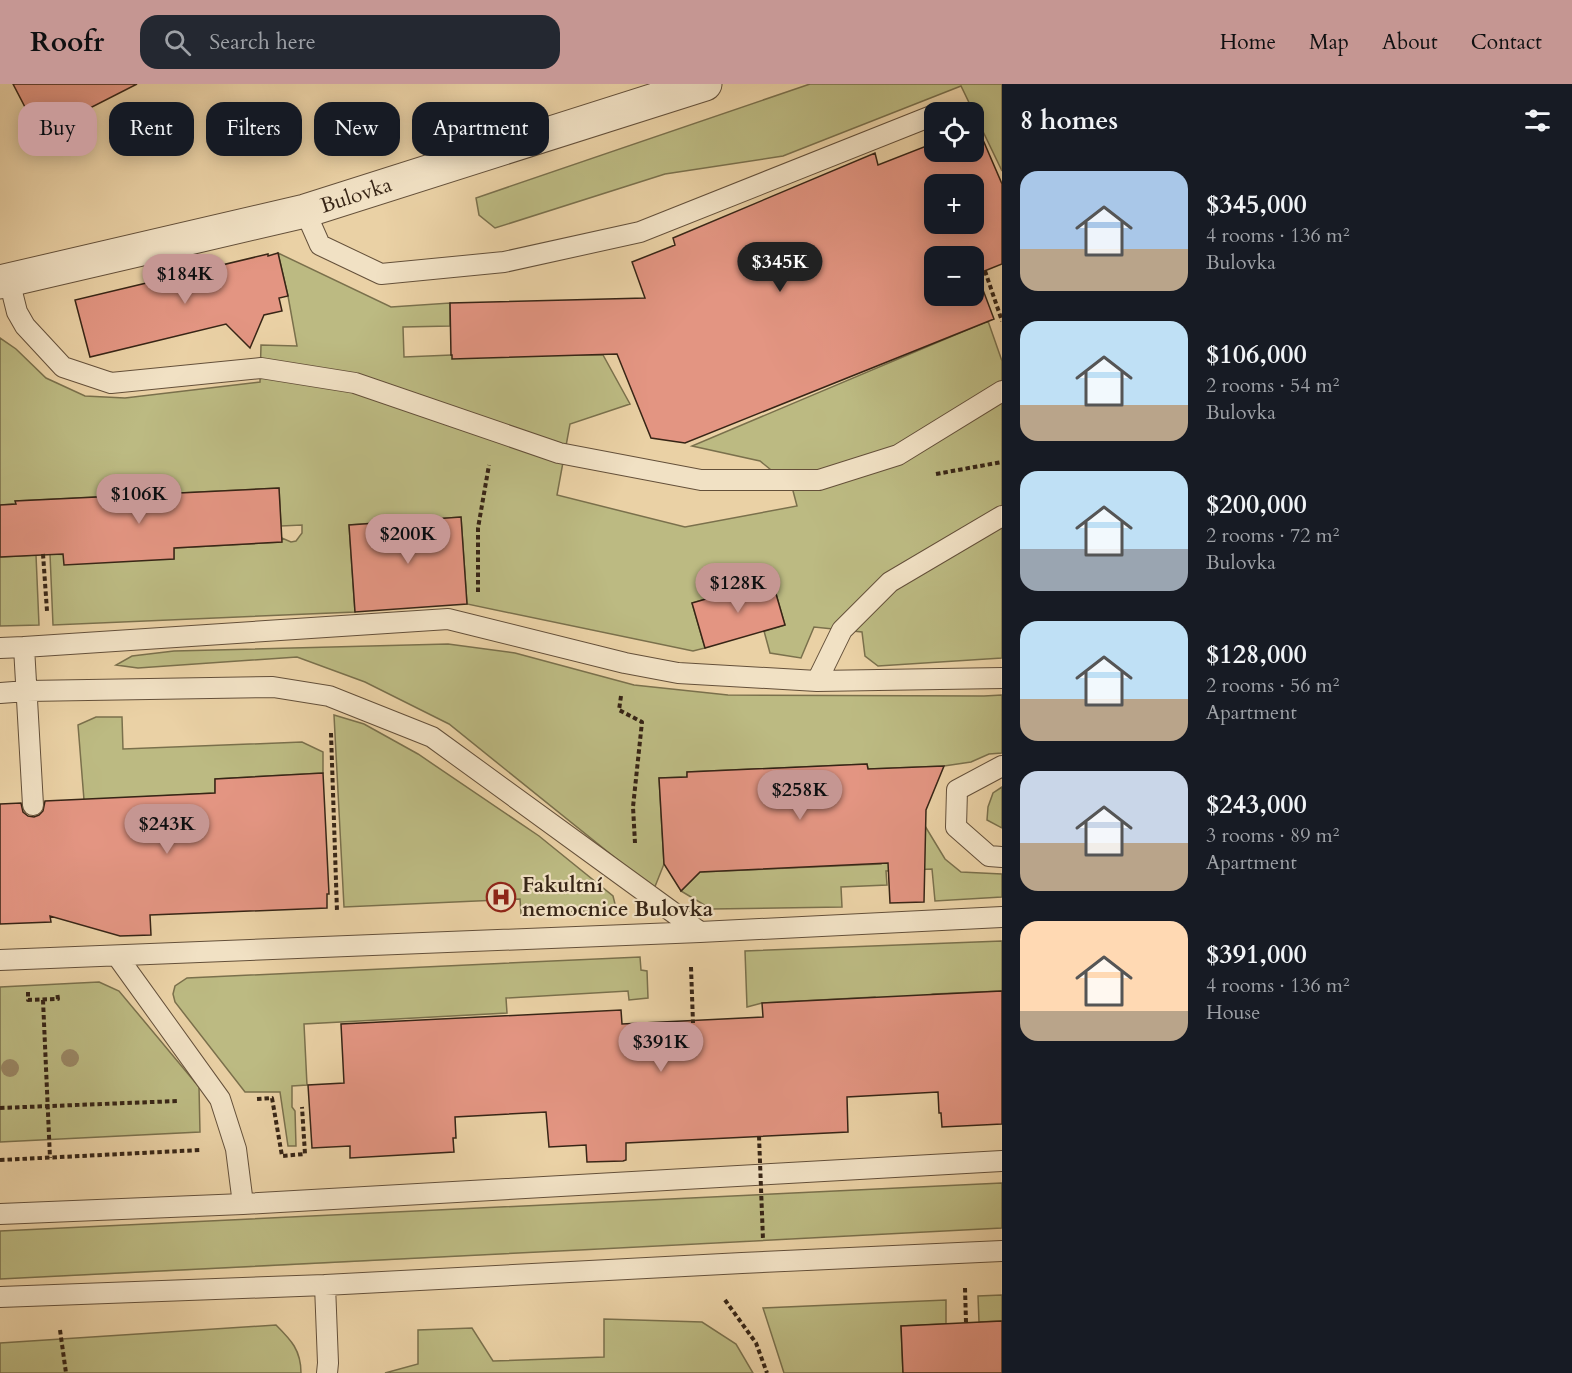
<!DOCTYPE html>
<html lang="en">
<head>
<meta charset="utf-8">
<style>
  :root { --surface:#171b24; --page:#242831; --text:#f1f3f6; --muted:#9ea1a6; --accent:#c59692 }
  body { margin:0; font-family:Cardo,serif; background:var(--page); color:var(--text); height:100vh; display:flex; flex-direction:column; font-size:22px; white-space:nowrap }
  * { box-sizing:border-box; margin:0 }
  p { font-size:20px; color:var(--muted) }
  .icon { flex:none; width:33px; height:33px; fill:none; stroke:currentColor; stroke-width:2; stroke-linecap:round; stroke-linejoin:round }
  .map { position:relative; flex:1; overflow:hidden }
  .sheet { display:flex; flex-direction:column; background:var(--surface); width:570px }
  .sheet>* { flex:none }
  .top-card { position:absolute; left:18px; top:18px; width:570px; height:54px; display:flex; gap:12px }
  .buttons { position:absolute; left:924px; top:18px; display:grid; gap:12px }
  .buttons a { display:grid; place-items:center; width:60px; height:60px; border-radius:12px; background:var(--surface); box-shadow:0 3px 15px #0003; font-size:30px }
  .price { position:absolute; translate:-50% -51px; padding:0 14px; border-radius:21px; background:var(--accent); color:#111; font-size:20px; line-height:39px; filter:drop-shadow(0 2px 3px #0008) }
  .price::after { content:''; position:absolute; left:50%; top:36px; width:18px; height:14px; margin-left:-9px; background:inherit; clip-path:polygon(0 0,100% 0,50% 100%) }
  .price.on { background:#222; color:#fff }
  ul { padding:0; list-style:none }
  li { display:flex; align-items:center; gap:18px; height:150px; padding:0 18px }
  li span { display:grid; place-items:center; flex:none; width:168px; height:120px; border-radius:18px; color:#555 }
  li>.icon { margin-inline-start:auto }
  span .icon { width:72px; height:72px; fill:#fffc; stroke-width:1 }
  li b { font-size:26px }
  h2 { display:flex; justify-content:space-between; align-items:center; height:72px; padding:0 18px; font-size:26px }
  .chip { padding:0 21px; border-radius:18px; background:var(--surface); box-shadow:0 3px 15px #0003; font-size:21px; line-height:54px }
  .chip.on { background:var(--accent); color:#111 }
  header { display:flex; align-items:center; gap:36px; box-sizing:border-box; height:84px; padding:0 30px; background:var(--accent); color:#111 }
  header strong { font-size:28px }
  nav { display:flex; gap:33px; margin-inline-start:auto; font-size:21px }
  .search { width:420px; height:54px; background:var(--page); display:flex; align-items:center; gap:15px; box-sizing:border-box; padding:0 21px; border-radius:18px; color:var(--muted); font-size:22px }
  main { display:flex; flex:1; min-height:0 }
  .map>svg:first-child { display:block }
  .green { fill:#bcba82; stroke:#7a704c; stroke-width:1.5 }
  .building { fill:#e39582; stroke:#372516; stroke-width:1.5; fill-rule:evenodd }
  .lines { fill:none; stroke-linecap:round; stroke-linejoin:round }
  .service-casing { stroke:#64503a; stroke-width:22 }
  .minor-casing { stroke:#64503a; stroke-width:35 }
  .path { stroke:#372516; stroke-width:4; stroke-dasharray:4.5 3; stroke-linecap:butt }
  .service { stroke:#f1e1c4; stroke-width:20 }
  .minor { stroke:#f1e1c4; stroke-width:33 }
  .path-bridge { stroke:#372516; stroke-width:4; stroke-dasharray:4.5 3; stroke-linecap:butt }
  .tree { fill:#9a8765 }
  .labels { text-anchor:middle; stroke-width:4.5; stroke-linejoin:round; paint-order:stroke }
  .street-label { font-size:21px; fill:#372516; stroke:#f1e1c4 }
  .poi-label { font-size:21px; font-weight:bold; fill:#372516; stroke:#f1e1c4; text-anchor:start }
</style>
</head>
<body>
<header>
<strong>Roofr</strong>
<div class="search"><svg class="icon" aria-label="search" viewBox="0 0 24 24"><circle cx="10" cy="10" r="6"/><path d="M15 15l6 6"/></svg>Search here</div>
<nav><a>Home</a><a>Map</a><a>About</a><a>Contact</a></nav>
</header>
<main>
<div class="map">
<svg width="1002" height="1289" viewBox="0 0 1002 1289">
  <rect width="100%" height="100%" fill="#ead1a5"/>
  <filter id="stains"><feTurbulence type="fractalNoise" baseFrequency=".00333" numOctaves="4"/><feColorMatrix values="0 0 0 0 .2 0 0 0 0 .09 0 0 0 0 .02 0 0 0 .5 -.17"/></filter>
  <radialGradient id="worn" r=".72"><stop offset=".6" stop-color="#630" stop-opacity="0"/><stop offset="1" stop-color="#630" stop-opacity=".3"/></radialGradient>
  <!-- green -->
  <path class="green" d="M 810,0 L 1002,0 L 1002,87 L 961,2 L 783,72 L 665,90 L 495,144 L 479,131 L 476,114 Z
    M 278,169 L 391,223 L 450,219 L 450,242 L 403,243 L 404,273 L 452,271 L 603,271 L 630,320 L 570,340 L 557,411 L 685,443 L 797,422 L 792,403 L 760,377 L 692,362 L 988,237 L 1002,277 L 1002,574 L 878,582 L 865,572 L 862,548 L 814,543 L 801,574 L 770,569 L 764,547 L 785,541 L 772,496 L 692,519 L 705,564 L 693,567 L 467,520 L 461,433 L 349,441 L 355,528 L 53,541 L 50,470 L 174,475 L 174,464 L 281,458 L 282,454 L 291,458 L 296,457 L 302,449 L 302,441 L 281,442 L 279,404 L 16,417 L 16,420 L 0,421 L 0,254 L 16,265 L 46,294 L 85,312 L 125,314 L 260,298 L 261,261 L 297,262 L 288,212 Z
    M 36,471 L 39,541 L 0,542 L 0,473 Z
    M 448,560 L 515,569 L 634,601 L 728,611 L 984,612 L 1002,611 L 1002,669 L 989,670 L 971,678 L 944,682 L 868,685 L 867,680 L 687,688 L 687,693 L 659,694 L 664,780 L 654,805 L 449,640 L 365,598 L 297,573 L 138,584 L 116,581 L 132,572 L 174,567 Z
    M 334,631 L 364,640 L 418,670 L 539,752 L 613,812 L 615,820 L 608,826 L 521,830 L 520,815 L 344,823 Z
    M 96,633 L 122,633 L 123,665 L 302,658 L 323,668 L 323,689 L 215,695 L 215,709 L 84,716 L 78,641 Z
    M 1002,703 L 1002,744 L 987,736 L 988,723 L 993,709 Z
    M 925,742 L 945,775 L 961,788 L 1002,790 L 1002,813 L 935,817 L 932,785 L 886,787 L 887,801 L 841,803 L 842,823 L 711,825 L 681,807 L 700,788 L 881,780 Z
    M 1002,857 L 1002,907 L 933,910 L 877,927 L 875,913 L 762,919 L 747,923 L 745,867 Z
    M 640,873 L 641,886 L 647,887 L 648,914 L 629,916 L 628,907 L 506,914 L 507,929 L 304,940 L 307,1001 L 292,1002 L 292,1023 L 295,1027 L 296,1062 L 288,1062 L 280,1008 L 245,1008 L 175,918 L 173,910 L 175,902 L 187,894 Z
    M 99,898 L 119,907 L 199,1003 L 200,1048 L 0,1058 L 0,903 Z
    M 1002,1099 L 1002,1144 C 668,1160 334,1181 0,1195 L 0,1147 Z
    M 1002,1211 L 1002,1237 L 979,1238 L 978,1212 Z
    M 946,1216 L 946,1240 L 901,1242 L 903,1289 L 784,1289 L 763,1224 Z
    M 604,1235 L 702,1238 L 736,1260 L 753,1289 L 385,1289 L 418,1280 L 418,1246 L 472,1244 L 493,1277 L 604,1273 Z
    M 276,1241 C 291,1256 301,1266 301,1289 L 0,1289 L 0,1259 Z"/>
  <!-- building -->
  <path class="building" d="M 13,0 L 137,0 L 39,50 Z
    M 977,42 L 1002,100 L 1002,180 L 977,190 L 994,235 L 685,359 L 651,354 L 617,270 L 452,275 L 452,271 L 451,271 L 450,219 L 645,214 L 632,178 L 675,161 L 673,154 L 875,69 L 878,81 L 934,59 L 934,68 L 974,68 L 974,43 ZM 934,100 L 974,100 L 974,140 L 934,140 ZM 934,172 L 974,172 L 974,212 L 934,212 Z
    M 278,169 L 288,212 L 279,214 L 282,227 L 264,231 L 250,264 L 226,240 L 90,273 L 75,216 L 268,170 L 268,172 Z
    M 279,404 L 282,458 L 174,464 L 174,475 L 64,481 L 63,470 L 0,473 L 0,421 L 16,420 L 15,417 Z
    M 461,433 L 467,520 L 355,528 L 349,441 Z
    M 772,496 L 785,541 L 705,564 L 692,519 Z
    M 867,680 L 868,685 L 944,682 L 926,726 L 924,818 L 890,819 L 888,779 L 700,788 L 681,807 L 664,780 L 659,694 L 687,693 L 687,688 Z
    M 323,689 L 329,810 L 327,810 L 327,824 L 150,831 L 151,851 L 120,852 L 50,832 L 51,838 L 0,840 L 0,720 L 21,719 L 23,728 L 28,732 L 34,733 L 39,731 L 43,727 L 45,717 L 215,709 L 215,695 Z
    M 1002,907 L 1002,1040 L 942,1043 L 941,1029 L 939,1029 L 938,1008 L 847,1013 L 848,1048 L 626,1059 L 626,1076 L 623,1077 L 587,1078 L 586,1061 L 549,1063 L 546,1028 L 455,1033 L 456,1054 L 453,1054 L 454,1068 L 350,1074 L 350,1062 L 312,1064 L 308,1001 L 344,999 L 341,940 L 621,926 L 622,940 L 763,933 L 762,919 Z
    M 1002,1237 L 1002,1289 L 903,1289 L 901,1242 Z"/>
  <g class="lines">
    <!-- service casing -->
    <g class="service-casing">
      <path id="service" d="M 305,127 L 320,161 L 381,190 L 504,178 L 640,148 L 934,31
        M 9,196 L 17,228 L 25,242 L 63,283 L 111,299 L 261,284 L 355,299 L 559,369 L 701,396 L 819,396 L 898,371 L 1002,307
        M 0,564 L 24,563
        M 817,597 L 842,546 L 890,498 L 1002,432
        M 0,609 L 27,607 L 273,603 L 329,612 L 432,653 L 700,848
        M 1002,682 L 957,706 L 956,743 L 989,772 L 1002,773
        M 33,721 L 24,563 L 448,535 L 625,579 L 678,589 L 817,597 L 1002,594
        M 117,872 L 220,1015 L 236,1065 L 243,1120
        M 0,876 L 700,848 L 1002,833
        M 0,1130 L 243,1120 L 1002,1077
        M 325,1201 L 328,1279 L 327,1289
        M 0,1213 L 325,1201 L 742,1179 L 1002,1167"/>
    </g>
    <!-- minor casing -->
    <g class="minor-casing">
      <path id="minor" d="M 0,198 L 305,127 L 705,0"/>
    </g>
    <!-- path -->
    <path class="path" d="M 985,187 L 1002,237
      M 936,390 L 1002,378
      M 43,470 L 47,527
      M 478,508 L 478,444 L 489,381
      M 621,612 L 619,626 L 642,638 L 633,723 L 635,759
      M 331,649 L 337,827
      M 691,883 L 693,939
      M 28,908 L 28,916 L 58,915 L 57,908
      M 43,916 L 50,1074
      M 257,1015 L 272,1014 L 282,1072 L 305,1070 L 302,1023
      M 0,1024 L 178,1017
      M 0,1076 L 200,1066
      M 965,1204 L 966,1238
      M 725,1216 L 756,1259 L 767,1289
      M 60,1246 L 66,1289"/>
    <!-- service -->
    <use href="#service" class="service"/>
    <!-- minor -->
    <use href="#minor" class="minor"/>
    <!-- path-bridge -->
    <path class="path-bridge" d="M 759,1052 L 763,1156"/>
  </g>
  <!-- trees -->
  <g class="tree">
    <circle cx="70" cy="974" r="9"/>
    <circle cx="10" cy="984" r="9"/>
  </g>
  <!-- icons -->
  <defs>
    <g id="hospital-ring" transform="scale(1.5)"><circle r="9.5" fill="#f1e1c4" stroke="#8f2418" stroke-width="1.5"/><path d="M-5-5h3v3.5h4V-5h3V5h-3V1.5h-4V5h-3Z" fill="#8f2418"/></g>
  </defs>
  <g fill-rule="evenodd">
    <use href="#hospital-ring" x="501" y="813"/>
  </g>
  <g class="labels">
    <!-- street labels -->
    <g class="street-label">
      <text transform="translate(356 111) rotate(-18)" y="7">Bulovka</text>
    </g>
    <!-- poi labels -->
    <g class="poi-label">
      <text x="522" y="808">Fakultní<tspan x="522" dy="24">nemocnice Bulovka</tspan></text>
    </g>
  </g>
  <rect width="100%" height="100%" filter="url(#stains)"/>
  <rect width="100%" height="100%" fill="url(#worn)"/>
</svg>
<div class="buttons">
<a><svg class="icon" aria-label="locate" viewBox="0 0 24 24"><circle cx="12" cy="12" r="6"/><path d="M12 2v4M12 18v4M2 12h4M18 12h4"/></svg></a>
<a>+</a>
<a>−</a>
</div>
<b class="price on" style="left:780px;top:209px">$345K</b>
<b class="price" style="left:185px;top:221px">$184K</b>
<b class="price" style="left:139px;top:441px">$106K</b>
<b class="price" style="left:408px;top:481px">$200K</b>
<b class="price" style="left:738px;top:530px">$128K</b>
<b class="price" style="left:800px;top:737px">$258K</b>
<b class="price" style="left:167px;top:771px">$243K</b>
<b class="price" style="left:661px;top:989px">$391K</b>
<div class="top-card">
<a class="chip on">Buy</a>
<a class="chip">Rent</a>
<a class="chip">Filters</a>
<a class="chip">New</a>
<a class="chip">Apartment</a>
</div>
</div>
<section class="sheet">
<h2>8 homes<svg class="icon" aria-label="filters" viewBox="0 0 24 24"><path d="M4 7h16M4 17h16"/><circle cx="9" cy="7" r="2"/><circle cx="15" cy="17" r="2"/></svg></h2>
<ul>
<li><span style="background:linear-gradient(#a9c7e8 65%,#b9a48a 0)"><svg class="icon" aria-label="home" viewBox="0 0 24 24"><path d="M3 11l9-7 9 7M6 9v11h12V9"/></svg></span><div><b>$345,000</b><p>4 rooms · 136 m²</p><p>Bulovka</p></div></li>
<li><span style="background:linear-gradient(#bfe0f5 70%,#b9a48a 0)"><svg class="icon" aria-label="home" viewBox="0 0 24 24"><path d="M3 11l9-7 9 7M6 9v11h12V9"/></svg></span><div><b>$106,000</b><p>2 rooms · 54 m²</p><p>Bulovka</p></div></li>
<li><span style="background:linear-gradient(#bfe0f5 65%,#9aa5b1 0)"><svg class="icon" aria-label="home" viewBox="0 0 24 24"><path d="M3 11l9-7 9 7M6 9v11h12V9"/></svg></span><div><b>$200,000</b><p>2 rooms · 72 m²</p><p>Bulovka</p></div></li>
<li><span style="background:linear-gradient(#bfe0f5 65%,#b9a48a 0)"><svg class="icon" aria-label="home" viewBox="0 0 24 24"><path d="M3 11l9-7 9 7M6 9v11h12V9"/></svg></span><div><b>$128,000</b><p>2 rooms · 56 m²</p><p>Apartment</p></div></li>
<li><span style="background:linear-gradient(#c9d6e8 60%,#b9a48a 0)"><svg class="icon" aria-label="home" viewBox="0 0 24 24"><path d="M3 11l9-7 9 7M6 9v11h12V9"/></svg></span><div><b>$243,000</b><p>3 rooms · 89 m²</p><p>Apartment</p></div></li>
<li><span style="background:linear-gradient(#ffd9b3 75%,#b9a48a 0)"><svg class="icon" aria-label="home" viewBox="0 0 24 24"><path d="M3 11l9-7 9 7M6 9v11h12V9"/></svg></span><div><b>$391,000</b><p>4 rooms · 136 m²</p><p>House</p></div></li>
</ul>
</section>
</main>
</body>
</html>
